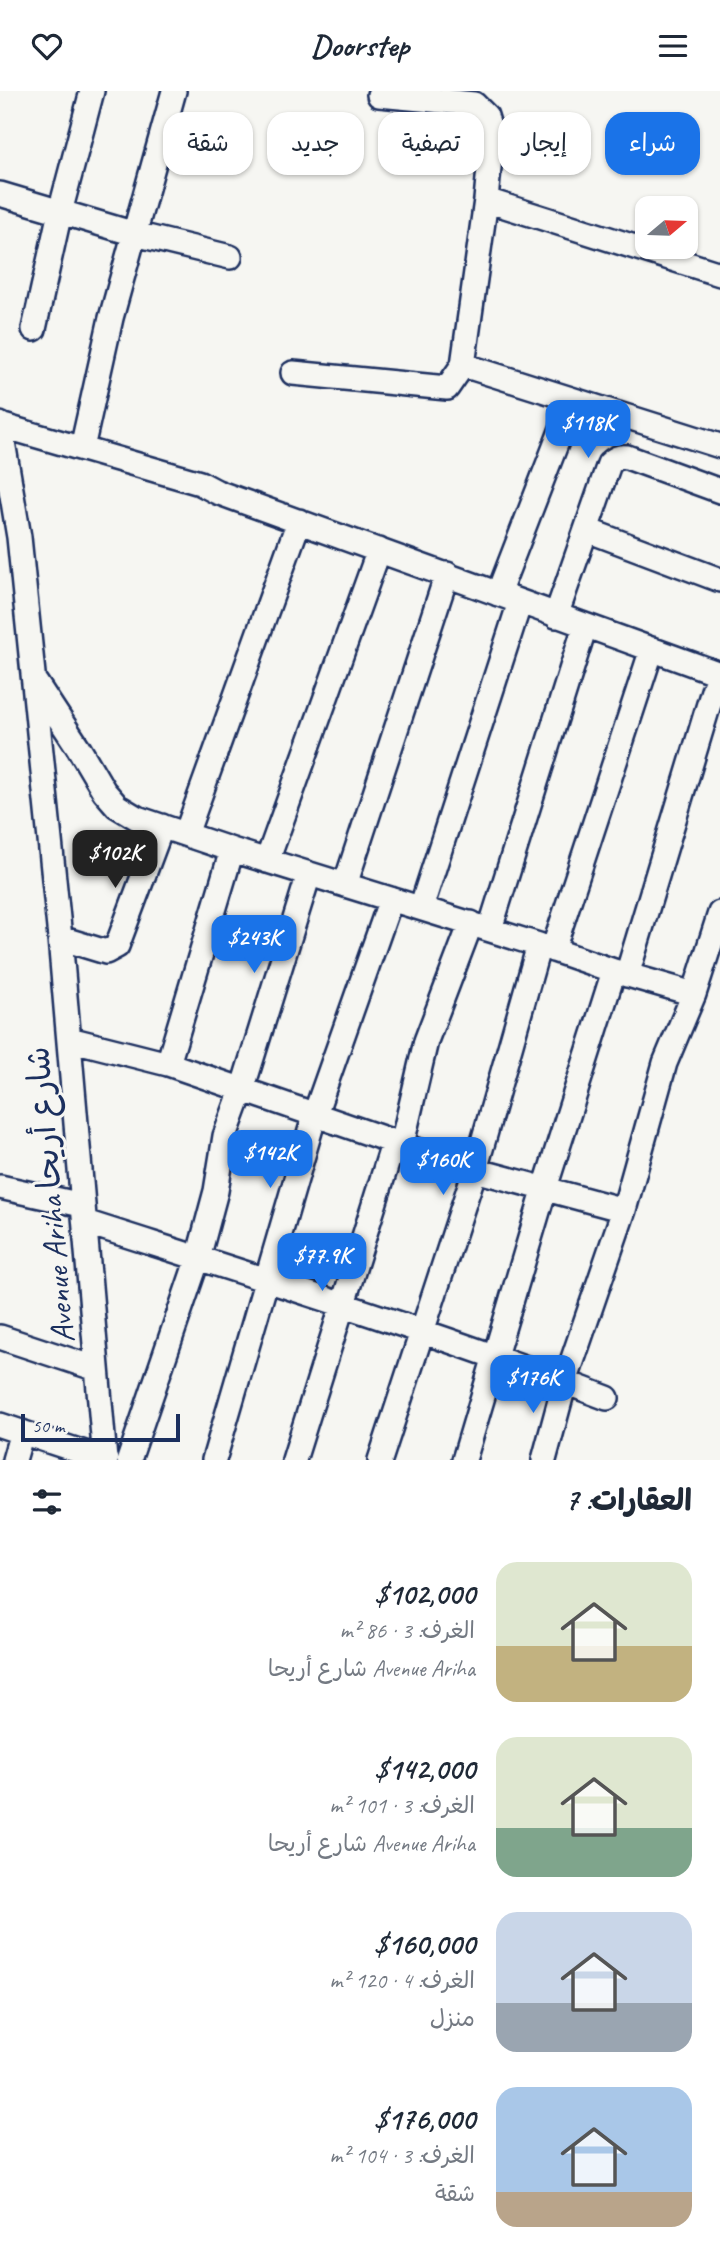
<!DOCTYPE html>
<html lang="ar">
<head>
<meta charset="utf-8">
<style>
  :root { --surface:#fff; --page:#f2f2f3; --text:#1f2937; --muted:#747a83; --accent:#1a73e8 }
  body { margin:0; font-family:Caveat,"Playpen Sans Arabic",sans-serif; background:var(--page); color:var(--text); direction:rtl; height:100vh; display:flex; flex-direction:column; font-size:26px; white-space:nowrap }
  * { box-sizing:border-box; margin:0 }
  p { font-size:23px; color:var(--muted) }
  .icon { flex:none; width:38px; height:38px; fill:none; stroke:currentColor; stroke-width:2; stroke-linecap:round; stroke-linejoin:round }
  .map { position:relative; height:1369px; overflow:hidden; direction:ltr }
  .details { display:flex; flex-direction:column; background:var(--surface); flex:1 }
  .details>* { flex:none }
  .hud { position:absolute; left:21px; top:21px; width:679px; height:63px; direction:rtl; display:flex; gap:14px }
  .needle { width:46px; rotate:71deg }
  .buttons { position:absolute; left:635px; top:105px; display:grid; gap:14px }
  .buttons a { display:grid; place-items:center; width:63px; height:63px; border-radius:14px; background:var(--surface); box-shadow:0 2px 5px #0004; font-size:35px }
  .scale { position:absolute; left:21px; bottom:18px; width:159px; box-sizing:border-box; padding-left:7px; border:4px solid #1b2f5e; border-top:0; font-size:19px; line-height:24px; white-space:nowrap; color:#1b2f5e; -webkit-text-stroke:5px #f6f6f2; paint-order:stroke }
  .price { position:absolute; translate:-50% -60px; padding:0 16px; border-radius:14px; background:var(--accent); color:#fff; font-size:23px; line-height:46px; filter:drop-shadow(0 2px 4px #0008) }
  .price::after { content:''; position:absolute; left:50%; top:42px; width:21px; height:16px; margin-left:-10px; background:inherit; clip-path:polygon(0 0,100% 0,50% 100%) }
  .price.current { background:#222; color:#fff }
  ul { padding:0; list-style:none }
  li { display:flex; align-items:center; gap:21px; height:175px; padding:0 28px }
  li span { display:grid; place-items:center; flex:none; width:196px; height:140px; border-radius:21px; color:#555 }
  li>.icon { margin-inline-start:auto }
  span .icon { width:84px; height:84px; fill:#fffc; stroke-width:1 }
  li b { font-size:30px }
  h2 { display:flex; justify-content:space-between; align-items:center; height:84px; padding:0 28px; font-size:30px }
  .pill { padding:0 24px; border-radius:21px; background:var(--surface); box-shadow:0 2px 5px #0004; font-size:24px; line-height:63px }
  .pill.current { background:var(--accent); color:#fff }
  header { display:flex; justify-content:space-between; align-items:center; height:91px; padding:0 28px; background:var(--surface); font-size:32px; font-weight:600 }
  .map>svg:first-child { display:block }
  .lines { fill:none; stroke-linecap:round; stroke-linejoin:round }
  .minor-casing { stroke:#1b2f5e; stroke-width:28 }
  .minor { stroke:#f6f6f2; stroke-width:23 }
  .labels { text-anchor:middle; stroke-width:6; stroke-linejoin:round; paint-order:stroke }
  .street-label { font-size:33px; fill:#1b2f5e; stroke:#f6f6f2 }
</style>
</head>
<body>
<header><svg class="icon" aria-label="menu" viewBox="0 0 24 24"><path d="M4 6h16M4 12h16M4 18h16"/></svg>Doorstep<svg class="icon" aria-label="heart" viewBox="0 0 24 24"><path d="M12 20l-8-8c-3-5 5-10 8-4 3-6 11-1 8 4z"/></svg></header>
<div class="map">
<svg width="720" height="1369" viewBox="0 0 720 1369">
  <rect width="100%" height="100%" fill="#f6f6f2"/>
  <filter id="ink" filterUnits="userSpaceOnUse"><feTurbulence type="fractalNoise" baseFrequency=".0143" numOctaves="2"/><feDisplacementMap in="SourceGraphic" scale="14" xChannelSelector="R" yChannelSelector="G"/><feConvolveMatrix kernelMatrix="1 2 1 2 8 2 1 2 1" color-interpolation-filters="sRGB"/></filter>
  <g filter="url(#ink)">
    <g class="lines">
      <!-- minor casing -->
      <g class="minor-casing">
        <path id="minor" d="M 0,103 L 135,143 L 230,166
          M 486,109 L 720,183
          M 34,238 L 60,121 L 92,0
          M 463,274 L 720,355
          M 293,282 L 447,297 L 463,274 L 486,109 L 492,45 L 486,25 L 474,13 L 379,4
          M 0,333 L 19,446 L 60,847 L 105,1369
          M 0,334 L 200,392 L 217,401 L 720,583
          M 82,357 L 111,227 L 174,0
          M 587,439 L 720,489
          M 498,503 L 563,335
          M 556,525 L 609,373 C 615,367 619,365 627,366 L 720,400
          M 36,592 L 78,656 L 104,700 L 117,715 L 137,727 L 232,759 L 539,854 L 614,880 L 694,903
          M 186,743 L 299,430
          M 267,770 L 379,459
          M 345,794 L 447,483
          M 421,817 L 520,511
          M 490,838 L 585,535
          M 60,847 L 106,861 L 117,855 L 162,735
          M 553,859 L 652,558
          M 627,884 L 718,583
          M 69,948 L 168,973 L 475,1079 L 624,1119
          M 168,973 L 232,759
          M 402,1053 L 426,950 L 471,832
          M 0,1096 L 82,1114
          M 85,1131 C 260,1187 435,1241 607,1307
          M 0,1246 L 97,1278
          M 0,1334 L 106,1369
          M 14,1369 L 22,1341
          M 129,1369 L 198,1167 L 216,1100 L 225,1045 L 242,999 L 309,783
          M 214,1369 L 315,1023 L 391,808
          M 294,1369 L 394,1050
          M 380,1369 L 475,1079 L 539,854
          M 464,1369 L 545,1097 L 614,880
          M 544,1369 L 565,1291 L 624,1119 L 665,972 L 694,903 L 720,822"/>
      </g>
      <!-- minor -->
      <use href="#minor" class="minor"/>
    </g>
  </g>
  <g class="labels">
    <!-- street labels -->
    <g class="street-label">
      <text transform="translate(49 1104) rotate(-95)" y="12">Avenue Ariha شارع أريحا</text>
    </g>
  </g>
</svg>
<div class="buttons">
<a><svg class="needle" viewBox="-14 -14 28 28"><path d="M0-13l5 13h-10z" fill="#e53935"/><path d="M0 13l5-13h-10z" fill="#747a83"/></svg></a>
</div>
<div class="scale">50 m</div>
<b class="price" style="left:588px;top:369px">$118K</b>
<b class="price current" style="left:115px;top:799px">$102K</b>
<b class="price" style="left:254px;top:884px">$243K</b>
<b class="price" style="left:270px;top:1099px">$142K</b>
<b class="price" style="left:443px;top:1106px">$160K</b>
<b class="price" style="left:322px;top:1202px">$77.9K</b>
<b class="price" style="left:533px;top:1324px">$176K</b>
<div class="hud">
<a class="pill current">شراء</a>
<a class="pill">إيجار</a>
<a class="pill">تصفية</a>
<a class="pill">جديد</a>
<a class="pill">شقة</a>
</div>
</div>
<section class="details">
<h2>العقارات: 7<svg class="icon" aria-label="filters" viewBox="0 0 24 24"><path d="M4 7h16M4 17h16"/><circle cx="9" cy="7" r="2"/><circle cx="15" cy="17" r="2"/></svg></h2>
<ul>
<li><span style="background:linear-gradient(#dfe7d0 60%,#c2b280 0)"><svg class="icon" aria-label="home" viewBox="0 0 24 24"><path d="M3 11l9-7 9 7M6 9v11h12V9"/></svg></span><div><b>$102,000</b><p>الغرف: 3 · 86 m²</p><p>Avenue Ariha شارع أريحا</p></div></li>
<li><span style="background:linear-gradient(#dfe7d0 65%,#7fa58c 0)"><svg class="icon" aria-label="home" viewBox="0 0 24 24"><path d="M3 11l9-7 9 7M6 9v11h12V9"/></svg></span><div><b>$142,000</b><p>الغرف: 3 · 101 m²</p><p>Avenue Ariha شارع أريحا</p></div></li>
<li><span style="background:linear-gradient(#c9d6e8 65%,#9aa5b1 0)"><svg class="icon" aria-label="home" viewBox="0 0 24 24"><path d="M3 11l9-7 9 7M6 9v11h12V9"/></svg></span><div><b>$160,000</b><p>الغرف: 4 · 120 m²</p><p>منزل</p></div></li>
<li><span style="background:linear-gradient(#a9c7e8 75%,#b9a48a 0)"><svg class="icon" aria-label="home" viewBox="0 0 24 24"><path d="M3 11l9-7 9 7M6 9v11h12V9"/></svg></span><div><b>$176,000</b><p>الغرف: 3 · 104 m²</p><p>شقة</p></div></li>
</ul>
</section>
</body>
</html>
